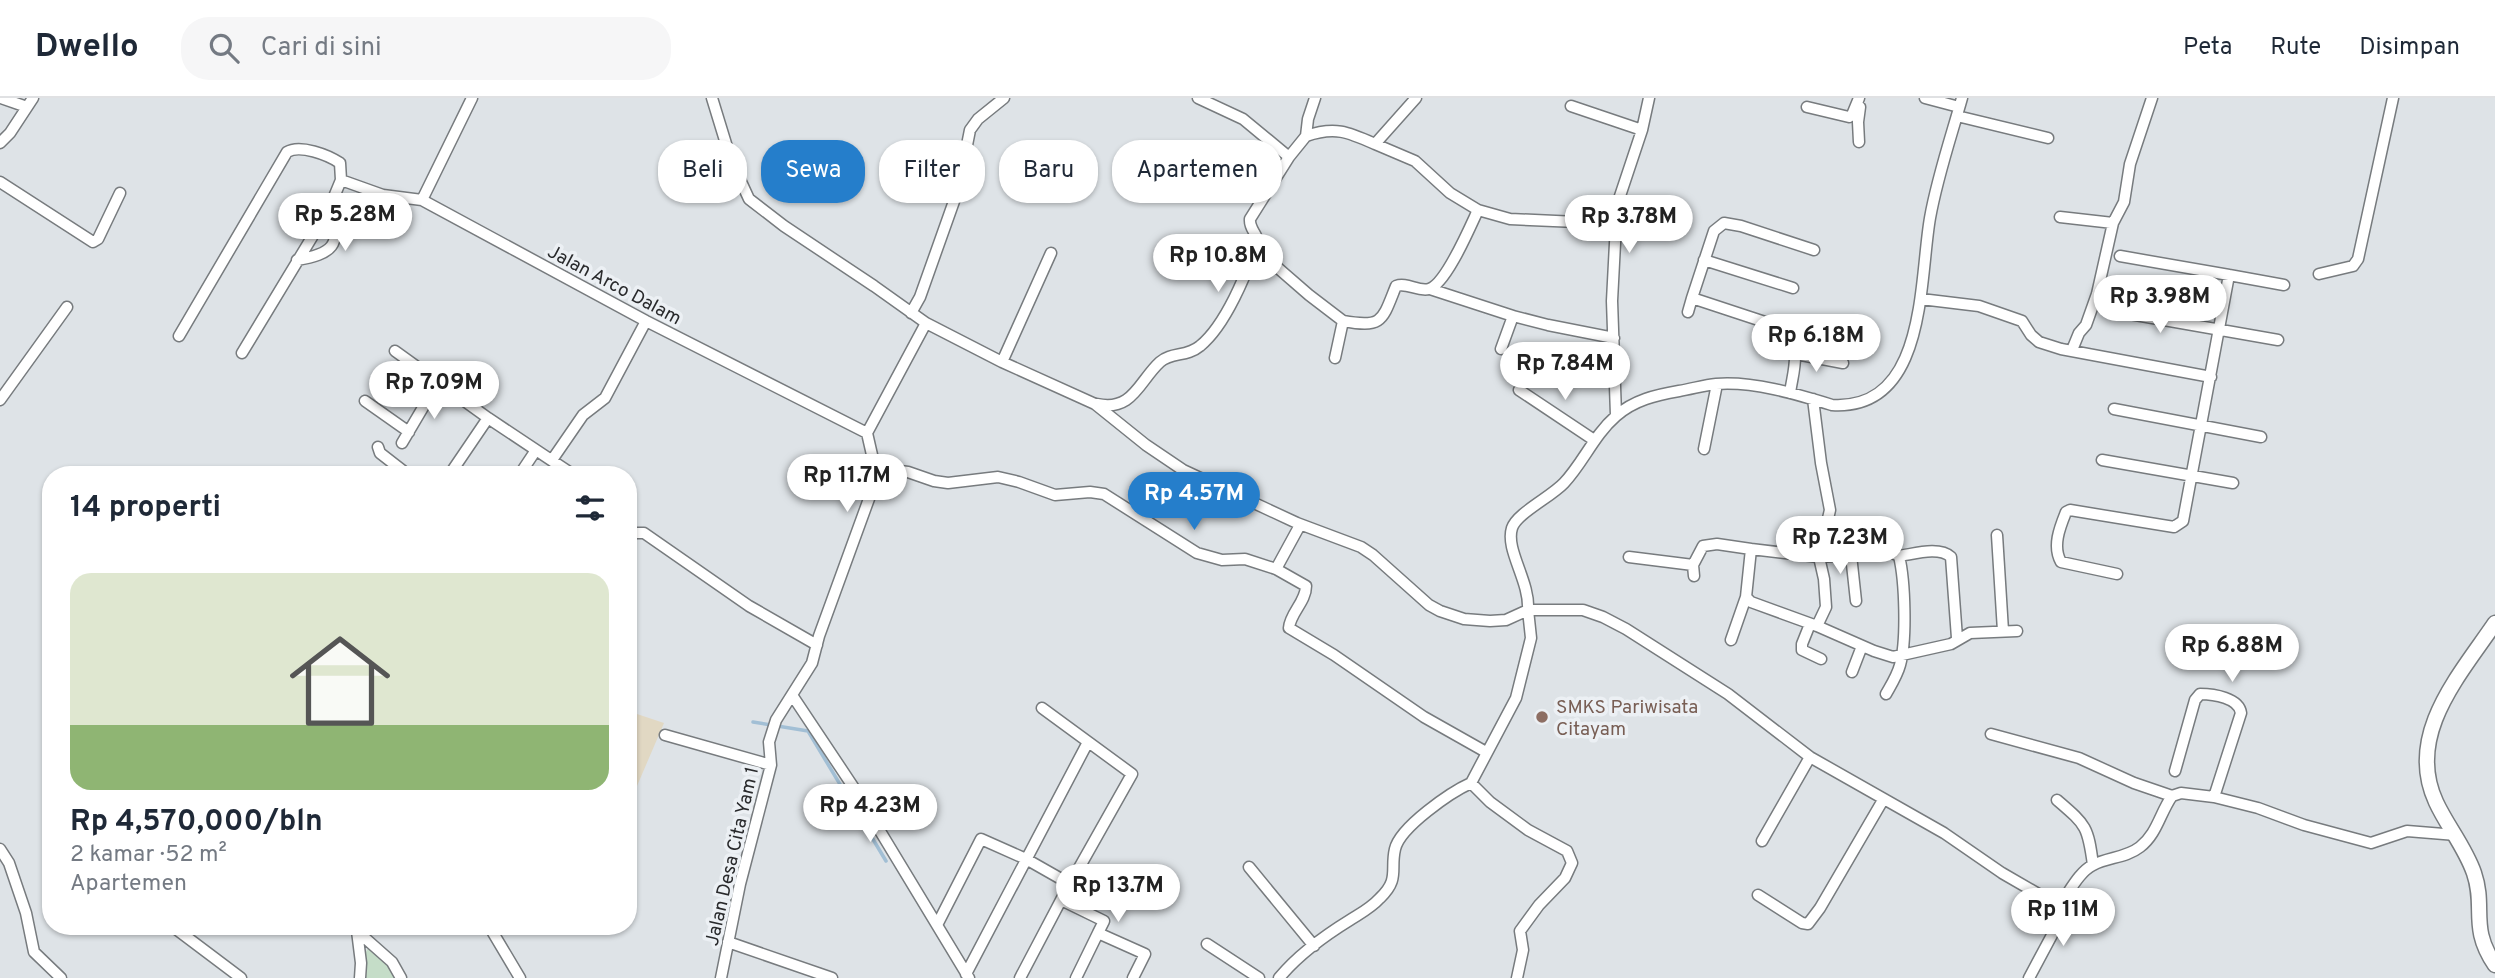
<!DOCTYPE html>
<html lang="id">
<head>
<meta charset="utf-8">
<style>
  :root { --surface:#fff; --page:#f6f6f7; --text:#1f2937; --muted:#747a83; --line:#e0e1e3; --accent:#257ecb }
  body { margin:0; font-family:Overpass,sans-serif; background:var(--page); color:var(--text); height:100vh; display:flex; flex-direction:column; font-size:26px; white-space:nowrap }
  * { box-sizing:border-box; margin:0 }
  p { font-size:23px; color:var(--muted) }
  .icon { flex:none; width:38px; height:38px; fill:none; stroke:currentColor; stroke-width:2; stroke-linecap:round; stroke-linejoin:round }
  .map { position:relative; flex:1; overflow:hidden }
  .side { position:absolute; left:42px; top:368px; width:595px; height:469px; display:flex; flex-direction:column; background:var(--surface); border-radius:28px; box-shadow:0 2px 5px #0004 }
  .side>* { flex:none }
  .banner { position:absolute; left:658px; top:42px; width:665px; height:63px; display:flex; gap:14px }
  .price { position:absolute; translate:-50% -60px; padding:0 16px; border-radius:24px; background:#fff; color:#222; font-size:23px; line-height:46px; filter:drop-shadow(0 2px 4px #0008) }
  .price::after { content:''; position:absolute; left:50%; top:42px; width:21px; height:16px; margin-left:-10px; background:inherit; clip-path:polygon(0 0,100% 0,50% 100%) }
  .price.selected { background:var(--accent); color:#fff }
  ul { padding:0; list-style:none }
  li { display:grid; align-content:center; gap:14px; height:371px; padding:0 28px }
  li+li { border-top:2px solid var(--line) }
  li span { display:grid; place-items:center; height:217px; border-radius:21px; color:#555 }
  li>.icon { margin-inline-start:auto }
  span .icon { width:126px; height:126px; fill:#fffc; stroke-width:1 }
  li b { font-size:30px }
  h2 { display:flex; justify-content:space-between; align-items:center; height:84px; padding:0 28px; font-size:30px }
  .chip { padding:0 24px; border-radius:28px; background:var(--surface); box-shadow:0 2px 5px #0004; font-size:24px; line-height:63px }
  .chip.selected { background:var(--accent); color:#fff }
  header { display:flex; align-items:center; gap:42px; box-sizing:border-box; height:98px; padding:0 35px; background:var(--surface); border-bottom:2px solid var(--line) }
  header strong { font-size:33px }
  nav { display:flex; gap:38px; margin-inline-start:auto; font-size:24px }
  .search { width:490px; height:63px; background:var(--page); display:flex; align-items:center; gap:18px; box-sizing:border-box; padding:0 24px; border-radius:28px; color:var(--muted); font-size:26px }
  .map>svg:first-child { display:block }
  .education { fill:#e1d8c3 }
  .green { fill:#c5ddc8 }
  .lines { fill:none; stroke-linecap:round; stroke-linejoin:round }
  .stream { stroke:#a2bfd5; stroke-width:3.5 }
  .street-casing { stroke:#777b7e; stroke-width:13 }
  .secondary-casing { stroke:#777b7e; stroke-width:17 }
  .street { stroke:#fff; stroke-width:10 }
  .secondary { stroke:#fff; stroke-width:14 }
  .education-dot { fill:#8d6e63; stroke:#ecf0f4; stroke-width:2.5 }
  .labels { text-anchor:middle; stroke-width:7; stroke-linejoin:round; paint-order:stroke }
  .street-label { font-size:19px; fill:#292a2c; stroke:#ecf0f4 }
  .education-label { font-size:19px; fill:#785e54; stroke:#ecf0f4; text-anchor:start }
</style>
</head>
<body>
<header>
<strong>Dwello</strong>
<div class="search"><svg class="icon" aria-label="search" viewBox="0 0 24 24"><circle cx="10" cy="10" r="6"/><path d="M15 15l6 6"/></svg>Cari di sini</div>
<nav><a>Peta</a><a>Rute</a><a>Disimpan</a></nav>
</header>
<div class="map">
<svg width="2495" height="880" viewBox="0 0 2495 880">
  <rect width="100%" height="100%" fill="#dee3e7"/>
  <!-- education -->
  <path class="education" d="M 628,613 L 664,625 L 628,709 Z"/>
  <!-- green -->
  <path class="green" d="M 368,850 C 382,855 392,867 398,880 L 366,880 L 366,854 Z"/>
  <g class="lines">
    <!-- stream -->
    <path class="stream" d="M 753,624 L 808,633 L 886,763"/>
    <!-- street casing -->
    <g class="street-casing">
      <path id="street" d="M 1,0 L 27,9
        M 712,0 L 731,62 L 749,101 L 784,128 L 874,188 L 926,225 L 1002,264 L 1095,306 L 1146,347 L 1183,372 L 1297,425 L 1361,449 L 1373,457 L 1429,507 L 1440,513 L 1464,521 L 1490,523 L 1506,522 L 1528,512 C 1530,483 1505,452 1512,430 C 1517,415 1551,399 1564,385 C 1583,365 1594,337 1616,318 C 1634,302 1656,297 1679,293 C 1692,291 1704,287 1716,286 C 1754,283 1796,296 1832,307 C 1927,313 1919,183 1930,120 C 1937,80 1951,39 1962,0
        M 1198,0 L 1243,21 L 1289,59
        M 1925,0 L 1959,9
        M 1571,8 L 1642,32
        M 1807,9 L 1849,19 L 1852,17 L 1859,0
        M 1957,18 L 2048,40
        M 1306,38 C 1335,28 1348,34 1375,46 L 1416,0
        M 1859,44 L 1858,24 L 1860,9
        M 0,45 L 10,35 L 33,0
        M 1375,46 L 1415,63 L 1450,95 L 1478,112 L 1510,121 L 1577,124 L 1614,132
        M 341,82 L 383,97 L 422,102 L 646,223 L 867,335
        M 0,84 L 93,144 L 98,141 L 120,95
        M 422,102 L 472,0
        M 2060,119 L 2113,125
        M 1256,151 L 1309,197 L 1343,223 L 1335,260
        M 297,162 C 331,156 344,148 329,111
        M 1704,162 L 1793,190
        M 2319,176 L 2353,168 L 2358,161 L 2393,0
        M 2229,177 L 2284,187
        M 1430,191 L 1513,218
        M 1692,200 L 1714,133 L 1724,125 L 1741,128 L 1814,152
        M 1921,201 L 1979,208 L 2022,223 L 2031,237 L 2039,244 L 2061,251 L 2211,279
        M 2107,212 L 2278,242
        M 1688,214 L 1692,200 L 1777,228 C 1804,247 1794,267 1790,295
        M 911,215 L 920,199 L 958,92 L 970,32 L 978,21 L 1004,0
        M 1343,223 C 1383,230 1382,223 1396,188 C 1407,184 1418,194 1429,191 C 1446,186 1470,129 1478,112
        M 179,238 L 287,54 C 300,46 328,57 340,65 L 341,82 L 329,111 L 242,255
        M 1501,251 L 1513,218 L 1548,227 L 1614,240
        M 2072,252 L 2079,235 L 2086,227 L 2097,196 L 2113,125 L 2124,104 L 2130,66 L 2152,0
        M 395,253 L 488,320 L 572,376
        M 1796,256 L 1843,265
        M 1002,264 L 1051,155
        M 1519,292 L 1594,342
        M 0,302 L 67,209
        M 365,303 L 409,334
        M 1097,306 C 1133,314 1139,283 1160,264 C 1171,254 1187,259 1200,248 C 1226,227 1246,176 1258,144 C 1257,135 1249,131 1250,121 L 1289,59 L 1306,38 L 1308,21 L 1315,0
        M 2114,311 L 2261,339
        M 1616,317 L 1612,203 L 1617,107 L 1642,32 L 1649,0
        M 402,345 L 438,284
        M 378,349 L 380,355 L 407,376
        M 1704,351 L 1717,286
        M 552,362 L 583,317 L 605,300 L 646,223
        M 2102,362 L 2233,385
        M 875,370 L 908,374 L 934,383 L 948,385 L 998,379 L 1019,384 L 1055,397 L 1090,394 L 1104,396 L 1197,455 L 1222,462 L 1245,461 L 1276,471 L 1306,488 C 1306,504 1290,515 1289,530 L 1334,557 L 1424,619 L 1486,654
        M 450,376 L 488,320
        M 520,376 L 536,352
        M 628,414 L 628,424
        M 1997,437 L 2003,533
        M 628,443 L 634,435 L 644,435 L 749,508 L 817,547
        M 1751,451 L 1819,459 L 1890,454 L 1899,458 C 1905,483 1907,542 1900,567 C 1897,578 1891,587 1886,596
        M 1851,457 L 1856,503
        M 1899,458 C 1914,456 1939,448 1951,459 L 1957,540
        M 1629,459 L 1693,467
        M 1276,471 L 1300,427
        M 2117,476 L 2061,464 C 2052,448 2060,429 2066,414 L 2070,412 L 2174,429 L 2183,423 L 2229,177 L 2120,158
        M 1694,478 L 1693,467 L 1703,448 L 1717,446 L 1751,451 L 1746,499 L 1751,504 L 1817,528 L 1826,509 L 1824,481 L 1819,459 L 1830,412 L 1821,365 L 1813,301
        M 1810,526 L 1802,546 L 1802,552 L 1821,561
        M 1817,528 L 1874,553 L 1893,559 L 1951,546 L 1970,535 L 2017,533
        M 1731,542 L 1746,499
        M 1852,574 L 1862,548
        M 792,597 L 854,690 L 969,880
        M 1042,610 L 1132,676 L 1061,802
        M 1991,636 L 2079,660 L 2134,685 L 2172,698
        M 665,637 L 771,667
        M 2175,673 L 2195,602 L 2200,596 C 2214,596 2239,600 2241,615 L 2214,699
        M 2057,702 C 2086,727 2088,728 2093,767
        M 1762,743 L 1810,659
        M 0,751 L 9,765 L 26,815 L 34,854 L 61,880
        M 1249,769 L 1314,848
        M 1758,797 L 1802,825 L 1808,826 L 1820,810 L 1883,702
        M 937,827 L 981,741 L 1026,761 L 1070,786
        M 172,828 L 241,880
        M 351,828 L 357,833 L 361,865 L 360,880
        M 360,828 L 357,833 L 392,864 L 401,880
        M 489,828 L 520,880
        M 728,844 L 832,880
        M 1207,846 L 1259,880
        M 966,876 L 1088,644
        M 721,880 L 740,786 L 771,667 L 769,644 L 776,622 L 812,565 L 819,538 L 874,387 L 875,370 L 867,335 L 926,225
        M 1020,880 L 1061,802 L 1104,823 L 1098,835
        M 1076,880 L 1098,835 L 1145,856 L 1133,880
        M 1279,880 C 1298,857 1324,838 1350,822 C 1361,815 1371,810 1380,800 C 1400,781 1390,772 1395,751 C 1400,729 1451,694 1471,685
        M 1517,880 L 1523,852 L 1520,833 L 1539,807 L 1565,780 L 1572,765 L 1567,753 L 1528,732 L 1490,704 L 1471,685 L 1516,600 L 1531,540 L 1528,512 L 1583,512 L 1603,519 L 1626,531 L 1728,596 L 1810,659 L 1944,735 L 2002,775 L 2040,797 L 2061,805 C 2070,793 2079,774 2093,767 C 2108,759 2126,760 2140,749 C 2157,736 2160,715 2172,698 L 2181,695 L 2214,699 L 2258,710 L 2304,727 L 2371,745 L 2407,733 L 2456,737
        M 2029,880 L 2052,837 L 2061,805"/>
    </g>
    <!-- secondary casing -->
    <g class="secondary-casing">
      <path id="secondary" d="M 2495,525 C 2459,578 2405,637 2436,704 C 2447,728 2465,749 2474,775 C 2486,810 2469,829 2495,867"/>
    </g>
    <!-- street -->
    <use href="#street" class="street"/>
    <!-- secondary -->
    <use href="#secondary" class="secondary"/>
  </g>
  <!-- markers -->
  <circle class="education-dot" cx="1542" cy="619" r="7"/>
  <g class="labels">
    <!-- street labels -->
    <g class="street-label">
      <text transform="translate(615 186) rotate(28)" y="7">Jalan Arco Dalam</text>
      <text transform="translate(731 758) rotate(-77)" y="7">Jalan Desa Cita Yam 1</text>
    </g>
    <!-- education labels -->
    <g class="education-label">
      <text x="1556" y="615">SMKS Pariwisata<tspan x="1556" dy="22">Citayam</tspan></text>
    </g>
  </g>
</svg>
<b class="price" style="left:345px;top:155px">Rp 5.28M</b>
<b class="price" style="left:1629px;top:157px">Rp 3.78M</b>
<b class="price" style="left:1218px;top:196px">Rp 10.8M</b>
<b class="price" style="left:2160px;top:237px">Rp 3.98M</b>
<b class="price" style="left:1816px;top:276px">Rp 6.18M</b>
<b class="price" style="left:1565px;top:304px">Rp 7.84M</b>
<b class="price" style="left:434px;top:323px">Rp 7.09M</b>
<b class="price" style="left:847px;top:416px">Rp 11.7M</b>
<b class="price selected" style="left:1194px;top:434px">Rp 4.57M</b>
<b class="price" style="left:1840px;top:478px">Rp 7.23M</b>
<b class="price" style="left:2232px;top:586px">Rp 6.88M</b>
<b class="price" style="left:870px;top:746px">Rp 4.23M</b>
<b class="price" style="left:1118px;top:826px">Rp 13.7M</b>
<b class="price" style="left:2063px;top:850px">Rp 11M</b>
<div class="banner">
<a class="chip">Beli</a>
<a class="chip selected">Sewa</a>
<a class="chip">Filter</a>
<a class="chip">Baru</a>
<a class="chip">Apartemen</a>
</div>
<section class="side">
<h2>14 properti<svg class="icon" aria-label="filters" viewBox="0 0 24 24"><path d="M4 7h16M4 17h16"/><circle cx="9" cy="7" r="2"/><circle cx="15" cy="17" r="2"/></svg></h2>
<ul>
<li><span style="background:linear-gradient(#dfe7d0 70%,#8fb573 0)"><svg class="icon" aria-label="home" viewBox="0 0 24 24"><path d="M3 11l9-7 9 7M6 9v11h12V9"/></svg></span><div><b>Rp 4,570,000/bln</b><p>2 kamar · 52 m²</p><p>Apartemen</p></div></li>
</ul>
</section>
</div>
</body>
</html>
